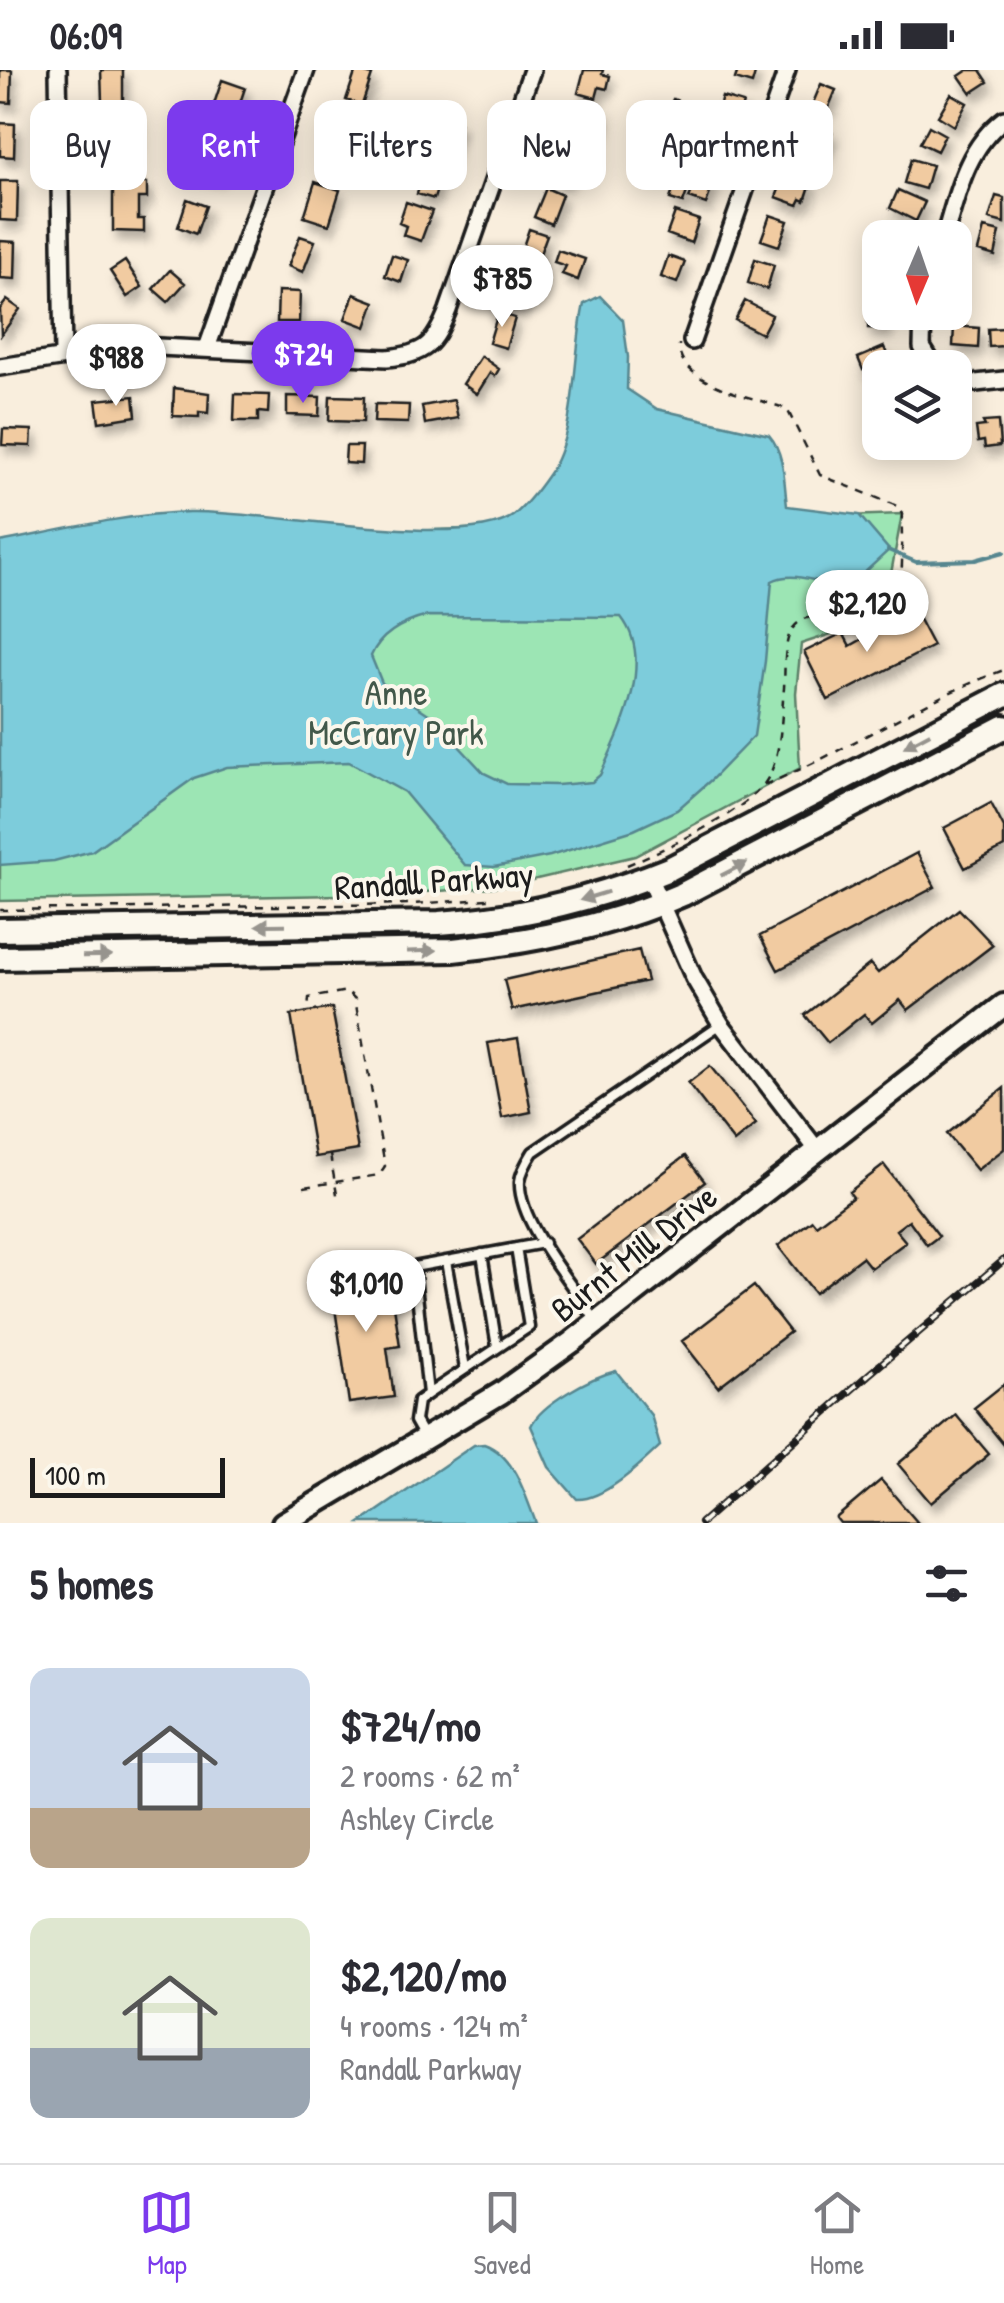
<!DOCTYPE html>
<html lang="en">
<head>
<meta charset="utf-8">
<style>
  :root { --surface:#fff; --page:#f2f2f3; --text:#2b2b33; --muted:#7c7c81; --line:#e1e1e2; --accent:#7c3aed }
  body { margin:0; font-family:"Patrick Hand",sans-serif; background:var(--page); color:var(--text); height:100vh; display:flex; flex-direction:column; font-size:38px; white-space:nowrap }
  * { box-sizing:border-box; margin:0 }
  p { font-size:32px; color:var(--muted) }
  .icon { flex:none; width:55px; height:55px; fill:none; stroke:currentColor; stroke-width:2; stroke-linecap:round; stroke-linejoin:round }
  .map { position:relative; height:1453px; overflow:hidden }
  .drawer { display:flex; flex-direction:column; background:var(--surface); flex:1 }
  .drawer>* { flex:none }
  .banner { position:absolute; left:30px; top:30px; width:945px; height:90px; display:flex; gap:20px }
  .needle { width:65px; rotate:182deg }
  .buttons { position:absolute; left:862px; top:150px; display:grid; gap:20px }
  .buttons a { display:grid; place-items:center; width:110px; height:110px; border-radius:20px; background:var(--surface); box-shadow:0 5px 25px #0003; font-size:50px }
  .scale { position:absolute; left:30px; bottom:25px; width:195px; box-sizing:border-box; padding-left:10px; border:5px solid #1c1c1c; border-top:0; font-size:28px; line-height:35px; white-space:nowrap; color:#1c1c1c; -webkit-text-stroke:8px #fbf7ec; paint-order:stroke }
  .price { position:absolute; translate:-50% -85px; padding:0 22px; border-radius:35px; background:#fff; color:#222; font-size:32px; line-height:65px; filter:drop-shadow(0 2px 5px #0008) }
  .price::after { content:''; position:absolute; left:50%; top:60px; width:30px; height:22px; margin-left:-15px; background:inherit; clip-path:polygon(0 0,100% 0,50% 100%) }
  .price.active { background:var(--accent); color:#fff }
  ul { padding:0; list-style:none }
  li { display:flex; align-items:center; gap:30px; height:250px; padding:0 30px }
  li span { display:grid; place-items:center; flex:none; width:280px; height:200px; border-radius:20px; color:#555 }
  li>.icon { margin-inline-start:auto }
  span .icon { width:120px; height:120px; fill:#fffc; stroke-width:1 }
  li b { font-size:42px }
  h2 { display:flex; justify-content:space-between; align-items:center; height:120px; padding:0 30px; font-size:42px }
  .pill { padding:0 35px; border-radius:20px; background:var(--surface); box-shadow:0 5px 25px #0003; font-size:35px; line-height:90px }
  .pill.active { background:var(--accent); color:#fff }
  .status { display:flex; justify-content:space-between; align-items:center; height:70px; padding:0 50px; background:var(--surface); direction:ltr }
  .status svg { height:28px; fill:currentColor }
  .dock { display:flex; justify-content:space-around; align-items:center; height:140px; border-top:2px solid var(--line); background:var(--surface); font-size:28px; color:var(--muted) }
  .dock a { display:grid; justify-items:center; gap:5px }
  .dock .active { color:var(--accent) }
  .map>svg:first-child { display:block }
  .green { fill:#9ce5b4; stroke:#5c8068; stroke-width:2.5 }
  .water { fill:#7dccdb; stroke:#56868f; stroke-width:2.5; fill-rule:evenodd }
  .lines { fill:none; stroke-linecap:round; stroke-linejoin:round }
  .stream { stroke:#56868f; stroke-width:4 }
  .building { fill:#f1cba1; stroke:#1c1c1c; stroke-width:2.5; filter:url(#shadow) }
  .service-casing { stroke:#1c1c1c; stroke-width:15 }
  .minor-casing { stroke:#1c1c1c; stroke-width:22 }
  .tertiary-casing { stroke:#1c1c1c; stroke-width:28 }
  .secondary-casing { stroke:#1c1c1c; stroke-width:30 }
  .path { stroke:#1c1c1c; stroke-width:2.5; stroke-dasharray:8 8; stroke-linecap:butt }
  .service { stroke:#fbf7ec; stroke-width:8 }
  .minor { stroke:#fbf7ec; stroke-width:15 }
  .tertiary { stroke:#fbf7ec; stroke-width:20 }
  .secondary { stroke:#fbf7ec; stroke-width:22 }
  .rail-casing { stroke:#1c1c1c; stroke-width:8 }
  .rail { stroke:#fbf7ec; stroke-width:4; stroke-dasharray:11; stroke-linecap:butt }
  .oneway { fill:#97948e }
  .labels { text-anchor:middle; stroke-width:8; stroke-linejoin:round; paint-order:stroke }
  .park-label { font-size:35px; fill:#42584a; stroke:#fbf7ec }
  .street-label { font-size:35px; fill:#1c1c1c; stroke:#fbf7ec }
</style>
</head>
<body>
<div class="status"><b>06:09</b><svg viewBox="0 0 49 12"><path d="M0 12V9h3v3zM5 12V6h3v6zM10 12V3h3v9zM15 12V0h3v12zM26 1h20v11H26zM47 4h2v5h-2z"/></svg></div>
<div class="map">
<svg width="1004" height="1453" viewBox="0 0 1004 1453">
  <defs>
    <filter id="shadow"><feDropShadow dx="4.5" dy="8" stdDeviation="5" flood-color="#0004"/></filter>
  </defs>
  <rect width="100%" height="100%" fill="#f9eedd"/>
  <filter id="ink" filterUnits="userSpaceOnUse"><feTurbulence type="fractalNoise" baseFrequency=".01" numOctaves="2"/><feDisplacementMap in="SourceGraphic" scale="20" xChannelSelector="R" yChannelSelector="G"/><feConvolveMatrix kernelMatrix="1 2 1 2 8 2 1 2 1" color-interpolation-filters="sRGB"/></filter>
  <g filter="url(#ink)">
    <!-- green -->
    <path class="green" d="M 902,444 L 883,547 L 801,574 L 796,623 L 800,698 L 635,786 L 507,816 L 398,824 L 0,831 L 0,475 Z"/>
    <!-- water -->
    <path class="water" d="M 600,226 L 623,250 L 628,287 L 627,319 L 657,339 L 769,365 C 785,383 784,413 787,436 L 859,445 L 889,480 L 848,518 C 825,516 795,499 772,511 L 765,591 L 754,666 L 712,709 L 677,740 L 634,760 L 550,786 L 494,797 L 465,795 L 404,722 L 349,692 L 227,697 L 194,708 L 92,781 L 54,791 L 0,795 L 0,472 C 62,460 126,444 189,442 C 257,439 467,482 514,445 C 526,435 539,418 548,405 C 577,366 573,282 584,234 ZM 428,546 L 621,547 C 656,591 620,661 600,705 L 592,712 L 557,715 L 507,714 L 484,703 L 430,645 L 382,613 L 371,586 C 381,563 403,552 428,546 Z
      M 616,1301 L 651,1345 L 660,1376 C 641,1394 604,1430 577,1429 L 549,1397 L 531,1356 C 541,1334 591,1307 616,1301 Z
      M 484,1374 C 515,1385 525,1425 536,1453 L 360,1453 L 474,1375 Z"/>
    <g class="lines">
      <!-- stream -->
      <path class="stream" d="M 888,480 L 916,492 L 975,490 L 1004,482"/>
    </g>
    <!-- building -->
    <path class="building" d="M 0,0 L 12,0 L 11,33 L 0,32 Z
      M 101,0 L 123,0 L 123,31 L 102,32 Z
      M 356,0 L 372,5 L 362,35 L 346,30 Z
      M 584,0 L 603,0 L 602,4 L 610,6 L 607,19 L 599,17 L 596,28 L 578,23 Z
      M 738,0 L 756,0 L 752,14 L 735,9 Z
      M 968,0 L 980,0 L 988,12 L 971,23 L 959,6 Z
      M 222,10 L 245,18 L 236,45 L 213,37 Z
      M 821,14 L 836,20 L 828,39 L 813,33 Z
      M 951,24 L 967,33 L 954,56 L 938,46 Z
      M 722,27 L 743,33 L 736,56 L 715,50 Z
      M 673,29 L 693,37 L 687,51 L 667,42 Z
      M 572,34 L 604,43 L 600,61 L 585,57 L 581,70 L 563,64 Z
      M 109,48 L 137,48 L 136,70 L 129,70 L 128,89 L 108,88 Z
      M 444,49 L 460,54 L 449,85 L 433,79 Z
      M 335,51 L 354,57 L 344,88 L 325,82 Z
      M 0,53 L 15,54 L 14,87 L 0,86 Z
      M 806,54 L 832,63 L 824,85 L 798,76 Z
      M 929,56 L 945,65 L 937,81 L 920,73 Z
      M 213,63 L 230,69 L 216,107 L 199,101 Z
      M 713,65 L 730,70 L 723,92 L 706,87 Z
      M 560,75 L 577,82 L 566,112 L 548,106 Z
      M 911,89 L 932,95 L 925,119 L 904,113 Z
      M 427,91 L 444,96 L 434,129 L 417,124 Z
      M 785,104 L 811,113 L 805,131 L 801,129 L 798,135 L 776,127 Z
      M 698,106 L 714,112 L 706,134 L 689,128 Z
      M 0,111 L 18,111 L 17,151 L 0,150 Z
      M 113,112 L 147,113 L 147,128 L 138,128 L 138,149 L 144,149 L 144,162 L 113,161 Z
      M 315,112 L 340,120 L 329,155 L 304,147 Z
      M 546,118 L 562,125 L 551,154 L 534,147 Z
      M 674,118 L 687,122 L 683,133 L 670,129 Z
      M 898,120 L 925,132 L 916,151 L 890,138 Z
      M 996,126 L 1004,128 L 1004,153 L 989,149 Z
      M 187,129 L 206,136 L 196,164 L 178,157 Z
      M 406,132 L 432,141 L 421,171 L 403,165 L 406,156 L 399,153 Z
      M 675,142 L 699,150 L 691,173 L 667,164 Z
      M 770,145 L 788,151 L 779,176 L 761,170 Z
      M 888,156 L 912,165 L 911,168 L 884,168 Z
      M 984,158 L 1000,162 L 995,186 L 978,181 Z
      M 529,159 L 547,165 L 535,197 L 518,191 Z
      M 300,166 L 315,171 L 303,202 L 288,196 Z
      M 0,171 L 16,172 L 15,209 L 0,208 Z
      M 558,180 L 585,189 L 578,210 L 562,204 L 566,196 L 554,192 Z
      M 392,185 L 408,190 L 401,212 L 385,206 Z
      M 668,186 L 685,192 L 677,213 L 661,207 Z
      M 755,189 L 774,195 L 767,219 L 748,213 Z
      M 125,191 L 142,217 L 127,227 L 110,201 Z
      M 170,200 L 185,213 L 168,232 L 153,219 Z
      M 511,205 L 531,212 L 521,240 L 501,233 Z
      M 278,221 L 300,222 L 299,252 L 277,252 Z
      M 354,224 L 375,232 L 366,257 L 345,249 Z
      M 7,230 L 20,239 L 1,265 L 0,239 Z
      M 745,231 L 772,245 L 762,264 L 735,250 Z
      M 868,231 L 880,232 L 880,242 L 887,242 L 887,259 L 868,258 Z
      M 498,243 L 515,248 L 506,278 L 489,273 Z
      M 954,256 L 979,258 L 978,278 L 953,276 Z
      M 1004,258 L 1004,276 L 989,277 L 988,259 Z
      M 884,277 L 893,298 L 880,298 L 880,304 L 876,306 L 872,296 L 863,300 L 858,288 Z
      M 481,286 L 499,299 L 495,306 L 490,303 L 477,324 L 463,314 Z
      M 174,318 L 209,323 L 208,343 L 199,342 L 199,347 L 173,346 Z
      M 235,324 L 269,325 L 268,343 L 258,342 L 258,351 L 234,351 Z
      M 134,326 L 136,346 L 99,352 L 96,330 Z
      M 287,326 L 320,327 L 319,346 L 287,345 Z
      M 330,326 L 364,327 L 363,352 L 329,351 Z
      M 454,330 L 458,348 L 425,354 L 422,336 Z
      M 375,334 L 409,335 L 408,353 L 374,352 Z
      M 998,351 L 1000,376 L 985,378 L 984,371 L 978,372 L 976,357 L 985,356 L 983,352 Z
      M 3,359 L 32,360 L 31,376 L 2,375 Z
      M 346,376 L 362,376 L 361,394 L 345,393 Z
      M 914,540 L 933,576 L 828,630 L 804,582 L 843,563 L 850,576 Z
      M 991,733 L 1004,758 L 1004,777 L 965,798 L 944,758 Z
      M 917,783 L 935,817 L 778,900 L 760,866 Z
      M 959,839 L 993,875 L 908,940 L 900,930 L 872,953 L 864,944 L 828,973 L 805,945 L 870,894 L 878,903 Z
      M 639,880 L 647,911 L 512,940 L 504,910 Z
      M 332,938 L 358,1080 L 315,1087 L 291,945 Z
      M 518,968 L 531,1042 L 502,1048 L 488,973 Z
      M 710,996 L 756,1054 L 734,1072 L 688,1013 Z
      M 1004,1018 L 1004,1079 L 977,1100 L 947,1064 Z
      M 685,1086 L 705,1112 L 596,1194 L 577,1169 Z
      M 884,1095 L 939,1166 L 927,1175 L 909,1150 L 896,1160 L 906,1172 L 871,1198 L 862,1187 L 815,1223 L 778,1176 L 812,1150 L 816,1155 L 853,1127 L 849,1122 Z
      M 389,1203 L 400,1276 L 387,1278 L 394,1327 L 349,1333 L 331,1211 Z
      M 754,1216 L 790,1262 L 718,1317 L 682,1271 Z
      M 1004,1314 L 1004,1375 L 974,1338 Z
      M 956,1345 L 989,1384 L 931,1433 L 898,1394 Z
      M 881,1410 L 918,1453 L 840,1453 L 836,1448 Z"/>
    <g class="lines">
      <!-- service casing -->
      <g class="service-casing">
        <path id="service" d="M 482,1184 L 497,1277
          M 446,1191 L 465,1298
          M 596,1251 C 574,1217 517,1151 520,1111 C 521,1101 528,1090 533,1082 L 721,954
          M 428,1324 L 529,1257 L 516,1178
          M 424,1367 L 415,1351 L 418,1331 L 428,1324 L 414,1197 L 544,1173"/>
      </g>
      <!-- minor casing -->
      <g class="minor-casing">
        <path id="minor" d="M 58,0 L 63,285
          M 944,168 C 957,124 966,78 1004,49
          M 923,242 L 922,277 L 935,298
          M 692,271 L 787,0
          M 207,278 L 306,0
          M 0,297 L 138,276 L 387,288 C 426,284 434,275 448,240 L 532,0
          M 955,309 L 976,313 L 1004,310
          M 649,807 L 694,908 L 721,954 L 818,1081"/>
      </g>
      <!-- tertiary casing -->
      <g class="tertiary-casing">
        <path id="tertiary" d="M 283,1453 L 501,1323 L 572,1272 L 1004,935"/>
      </g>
      <!-- secondary casing -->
      <g class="secondary-casing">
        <path id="secondary" d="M 0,860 L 439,853 C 519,848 595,829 669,799 L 1004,625
          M 0,888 L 453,880 C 532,872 610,856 683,824 L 1004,657"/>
      </g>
      <!-- path -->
      <path class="path" d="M 764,715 C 847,682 920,630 1004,600
        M 627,795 C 664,779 739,746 764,714 C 782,690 781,647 784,618 C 785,601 783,571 793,558 C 819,525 891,571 900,513 C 904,491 901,466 902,444 L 897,436 L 820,405 L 787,339 C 755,327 677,315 679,274
        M 0,840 L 411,834 L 488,829
        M 330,1085 L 338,1130
        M 304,1117 L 379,1105 L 385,1096 L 355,929 L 347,921 L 309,928 L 308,942"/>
      <!-- service -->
      <use href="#service" class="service"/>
      <!-- minor -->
      <use href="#minor" class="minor"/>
      <!-- tertiary -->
      <use href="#tertiary" class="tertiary"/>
      <!-- secondary -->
      <use href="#secondary" class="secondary"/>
      <!-- rail casing -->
      <g class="rail-casing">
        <path id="rail" d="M 701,1453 L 868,1305 L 1004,1190"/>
      </g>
      <!-- rail -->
      <use href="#rail" class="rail"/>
    </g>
    <!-- one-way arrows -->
    <defs><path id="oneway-solid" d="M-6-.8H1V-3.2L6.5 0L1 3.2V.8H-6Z" transform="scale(2.5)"/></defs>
    <g class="oneway">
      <use href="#oneway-solid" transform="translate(917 670) rotate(152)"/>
      <use href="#oneway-solid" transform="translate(734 799) rotate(-27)"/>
      <use href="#oneway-solid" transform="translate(594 826) rotate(163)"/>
      <use href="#oneway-solid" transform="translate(271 855) rotate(179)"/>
      <use href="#oneway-solid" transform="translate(422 881) rotate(-2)"/>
      <use href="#oneway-solid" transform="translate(97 886) rotate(-1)"/>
    </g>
  </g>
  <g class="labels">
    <!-- park labels -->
    <g class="park-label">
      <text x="396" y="635">Anne<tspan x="396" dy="40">McCrary Park</tspan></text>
    </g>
    <!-- street labels -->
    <g class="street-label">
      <text transform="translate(434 811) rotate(-4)" y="12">Randall Parkway</text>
      <text transform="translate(634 1183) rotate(-38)" y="12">Burnt Mill Drive</text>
    </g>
  </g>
</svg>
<div class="buttons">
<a><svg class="needle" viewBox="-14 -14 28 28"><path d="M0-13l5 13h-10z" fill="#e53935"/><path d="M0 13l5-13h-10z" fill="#7c7c81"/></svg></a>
<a><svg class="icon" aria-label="layers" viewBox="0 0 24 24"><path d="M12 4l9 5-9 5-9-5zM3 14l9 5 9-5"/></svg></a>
</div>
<div class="scale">100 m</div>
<b class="price" style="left:502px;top:260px">$785</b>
<b class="price active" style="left:303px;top:336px">$724</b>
<b class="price" style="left:116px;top:339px">$988</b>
<b class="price" style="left:867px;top:585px">$2,120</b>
<b class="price" style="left:366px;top:1265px">$1,010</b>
<div class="banner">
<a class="pill">Buy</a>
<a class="pill active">Rent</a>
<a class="pill">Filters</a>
<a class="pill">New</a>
<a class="pill">Apartment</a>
</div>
</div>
<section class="drawer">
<h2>5 homes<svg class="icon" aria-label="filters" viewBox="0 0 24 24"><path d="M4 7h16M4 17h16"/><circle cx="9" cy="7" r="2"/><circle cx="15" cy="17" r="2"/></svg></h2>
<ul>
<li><span style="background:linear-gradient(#c9d6e8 70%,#b9a48a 0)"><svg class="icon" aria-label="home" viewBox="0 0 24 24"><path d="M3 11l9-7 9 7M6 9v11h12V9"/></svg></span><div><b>$724/mo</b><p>2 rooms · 62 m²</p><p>Ashley Circle</p></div></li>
<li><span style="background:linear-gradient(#dfe7d0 65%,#9aa5b1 0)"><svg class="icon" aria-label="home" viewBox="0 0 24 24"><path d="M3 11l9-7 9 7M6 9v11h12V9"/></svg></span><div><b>$2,120/mo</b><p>4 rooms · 124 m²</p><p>Randall Parkway</p></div></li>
</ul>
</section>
<nav class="dock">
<a class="active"><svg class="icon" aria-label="map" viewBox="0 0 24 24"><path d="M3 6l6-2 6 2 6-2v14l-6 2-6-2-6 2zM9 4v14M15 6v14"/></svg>Map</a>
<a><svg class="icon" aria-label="saved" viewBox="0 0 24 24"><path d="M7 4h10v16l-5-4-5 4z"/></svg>Saved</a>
<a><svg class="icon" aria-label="home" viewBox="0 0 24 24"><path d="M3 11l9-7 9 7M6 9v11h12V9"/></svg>Home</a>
</nav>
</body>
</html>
